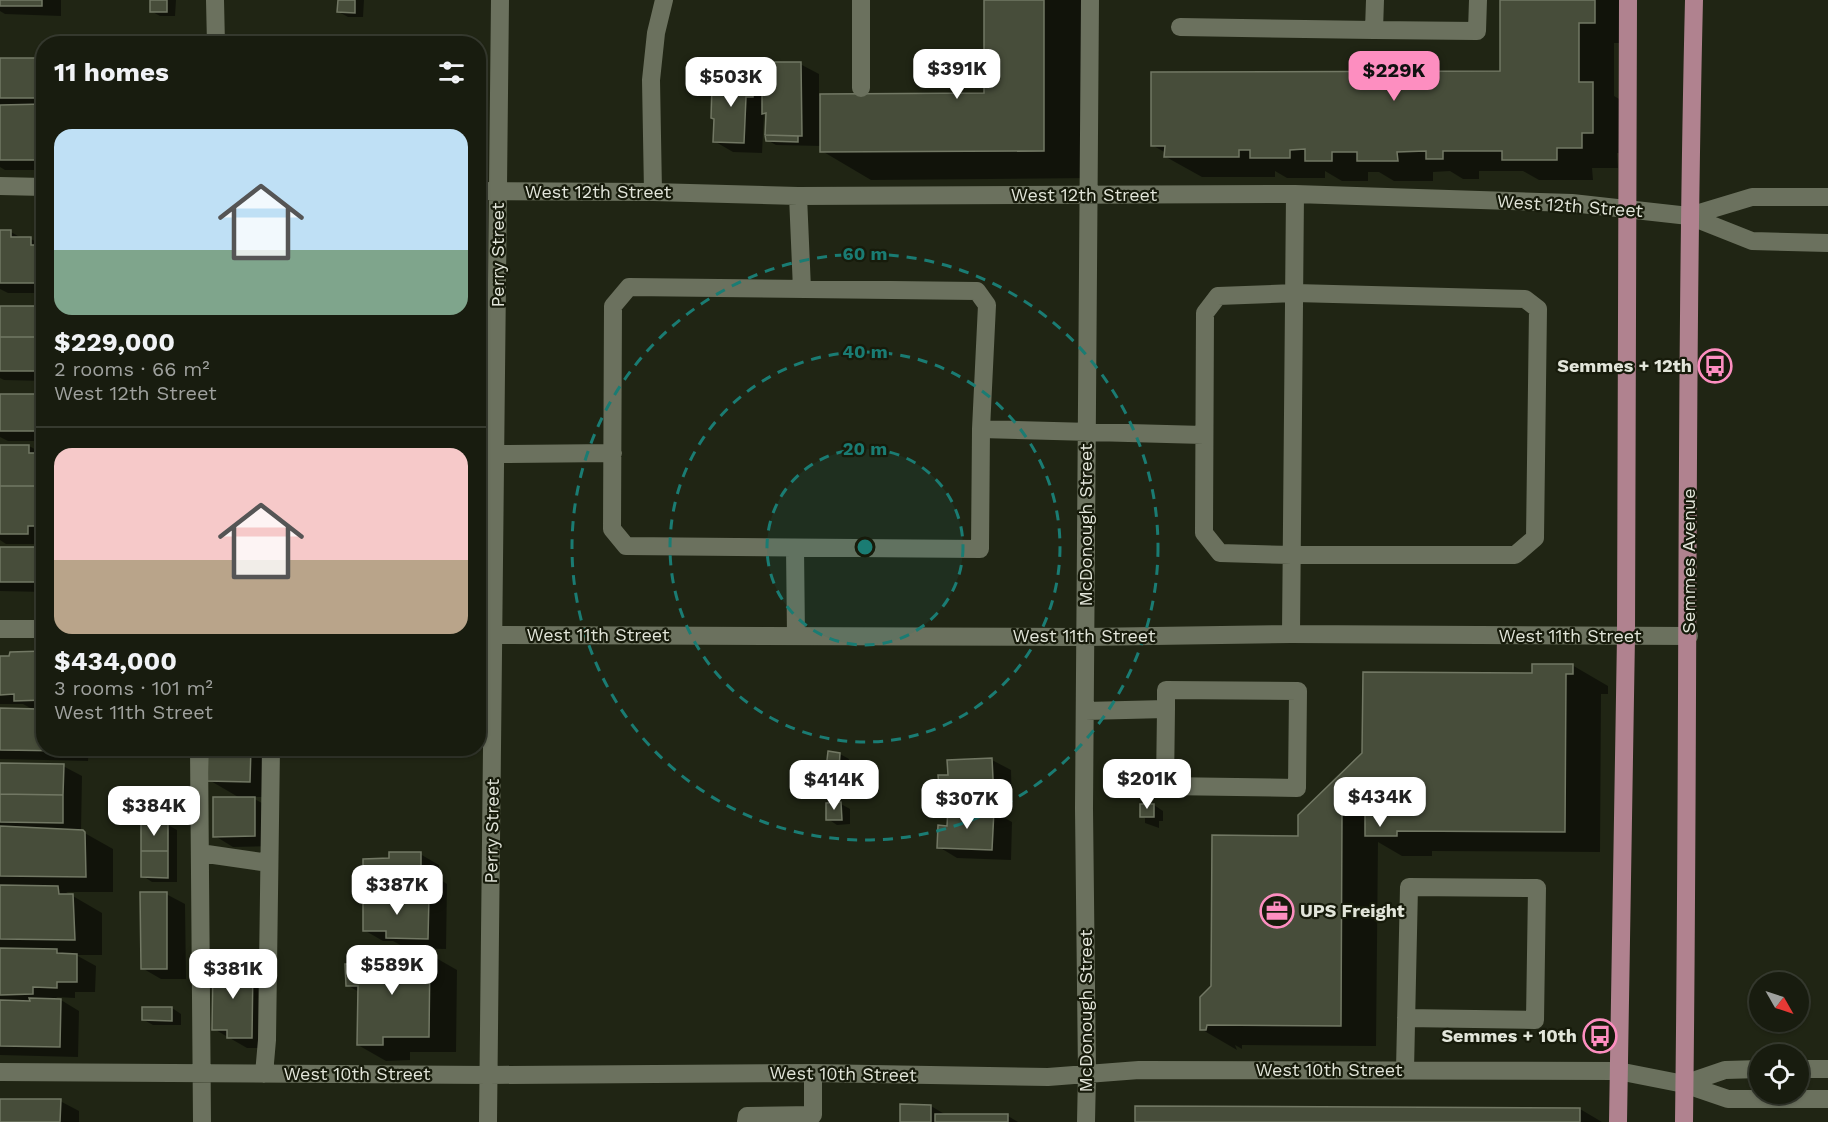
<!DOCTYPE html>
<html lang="en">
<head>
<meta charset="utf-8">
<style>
  :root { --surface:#181c0f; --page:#212518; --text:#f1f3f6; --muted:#9fa19e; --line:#363a2f; --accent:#fd8ec0 }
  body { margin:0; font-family:"Work Sans",sans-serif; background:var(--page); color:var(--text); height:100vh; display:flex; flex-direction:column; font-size:22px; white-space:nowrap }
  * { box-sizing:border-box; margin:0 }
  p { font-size:20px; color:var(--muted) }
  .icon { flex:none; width:33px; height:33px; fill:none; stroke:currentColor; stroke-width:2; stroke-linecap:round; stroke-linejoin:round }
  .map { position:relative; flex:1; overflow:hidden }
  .sheet { position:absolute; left:36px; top:36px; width:450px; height:720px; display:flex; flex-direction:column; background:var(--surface); border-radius:24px; box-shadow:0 2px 4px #0004,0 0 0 2px var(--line) }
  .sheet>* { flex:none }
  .needle { width:39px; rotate:129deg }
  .tools { position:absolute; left:1749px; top:972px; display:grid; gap:12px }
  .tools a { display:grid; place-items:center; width:60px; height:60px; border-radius:50%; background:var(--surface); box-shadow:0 2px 4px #0004,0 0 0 2px var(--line); font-size:30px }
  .price { position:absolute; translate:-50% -51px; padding:0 14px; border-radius:12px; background:#fff; color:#222; font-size:20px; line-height:39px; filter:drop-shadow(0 2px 3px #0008) }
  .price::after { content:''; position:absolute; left:50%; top:36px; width:18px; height:14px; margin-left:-9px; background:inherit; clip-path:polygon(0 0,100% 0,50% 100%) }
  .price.current { background:var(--accent); color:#111 }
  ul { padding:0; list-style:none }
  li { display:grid; align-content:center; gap:12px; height:318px; padding:0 18px }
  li+li { border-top:2px solid var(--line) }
  li span { display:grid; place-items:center; height:186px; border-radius:18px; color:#555 }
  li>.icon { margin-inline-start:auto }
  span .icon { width:108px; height:108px; fill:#fffc; stroke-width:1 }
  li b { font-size:26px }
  h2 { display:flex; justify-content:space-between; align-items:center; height:72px; padding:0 18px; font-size:26px }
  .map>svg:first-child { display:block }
  .shadow { fill:#0007 }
  .building { fill:#474d3a; stroke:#727864; stroke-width:1.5 }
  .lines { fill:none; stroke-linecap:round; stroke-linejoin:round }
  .minor { stroke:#6b715e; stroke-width:18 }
  .major { stroke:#b0828f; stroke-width:18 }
  .ring { fill:none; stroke:#1a7c73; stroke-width:3; stroke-dasharray:10 8 }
  .labels { text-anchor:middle; stroke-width:4.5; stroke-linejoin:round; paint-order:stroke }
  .street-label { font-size:18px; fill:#e2e5da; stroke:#171b0b }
  .poi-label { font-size:18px; font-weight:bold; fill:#e2e5da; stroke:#171b0b; text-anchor:end }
  .centre { fill:#1a7c73; stroke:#171b0b; stroke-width:3 }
  .ring-label { font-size:18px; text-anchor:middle; font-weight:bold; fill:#1a7c73; stroke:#171b0b; stroke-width:4.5; stroke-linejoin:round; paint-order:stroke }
</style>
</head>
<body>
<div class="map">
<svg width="1828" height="1122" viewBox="0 0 1828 1122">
  <rect width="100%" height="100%" fill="#202514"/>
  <!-- shadow -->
  <path class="shadow" d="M 0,0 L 61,0 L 61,16 L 5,14 L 0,11 Z
    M 151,0 L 176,0 L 175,16 L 160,16 L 151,11 Z
    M 339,0 L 364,0 L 363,17 L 348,17 L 339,12 Z
    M 985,0 L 1092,0 L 1092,178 L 871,180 L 822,151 L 822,146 L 776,145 L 767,140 L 768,115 L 764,113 L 762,153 L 733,152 L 714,141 L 734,88 L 753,74 L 763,80 L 800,64 L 819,74 L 819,96 L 986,94 Z
    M 1501,0 L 1631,0 L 1631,43 L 1614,43 L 1614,96 L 1628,104 L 1628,153 L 1617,153 L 1618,168 L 1592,168 L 1593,180 L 1539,180 L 1523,171 L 1479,171 L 1479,179 L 1463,179 L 1450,171 L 1433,172 L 1433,181 L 1394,181 L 1379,172 L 1368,172 L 1368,181 L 1342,181 L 1325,171 L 1325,178 L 1287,178 L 1275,171 L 1275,177 L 1202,177 L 1166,157 L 1166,153 L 1152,145 L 1501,73 Z
    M 0,60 L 44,60 L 44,170 L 5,170 L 0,167 L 0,106 L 2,106 L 0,105 Z
    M 0,232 L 11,232 L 23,239 L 31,239 L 44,246 L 44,293 L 8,293 L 0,289 Z
    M 0,308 L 44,308 L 44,381 L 4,380 L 0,378 Z
    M 44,395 L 44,441 L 8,441 L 0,437 L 0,396 Z
    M 0,446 L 29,446 L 44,454 L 44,544 L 6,544 L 0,540 Z
    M 0,549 L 44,549 L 44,592 L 0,591 Z
    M 44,652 L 44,710 L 38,710 L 44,714 L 44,748 L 89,748 L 88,761 L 0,759 L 0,710 L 34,710 L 23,704 L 0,704 L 0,657 Z
    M 1572,665 L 1608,686 L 1608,694 L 1601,694 L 1600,852 L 1432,851 L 1432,856 L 1402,856 L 1378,842 L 1376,1046 L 1242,1045 L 1242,1049 L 1235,1045 L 1237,1050 L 1201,1029 L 1213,987 L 1299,837 L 1534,675 Z
    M 209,748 L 278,748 L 277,797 L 251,797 L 273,809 L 273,846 L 233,847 L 215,836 L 240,798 L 209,780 Z
    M 829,753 L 840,754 L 849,759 L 848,774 L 837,773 L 828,768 Z
    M 992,760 L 1011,770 L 1012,809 L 990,810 L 1012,822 L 1011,860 L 957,858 L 939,847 L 958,810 L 941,800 L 950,776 Z
    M 0,765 L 63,766 L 82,776 L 81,831 L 113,849 L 113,892 L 66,892 L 102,913 L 102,955 L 76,955 L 96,966 L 95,992 L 75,992 L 75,998 L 56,997 L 79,1011 L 78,1057 L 0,1055 Z
    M 841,804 L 850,809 L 850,824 L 837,825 L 828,819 Z
    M 1154,805 L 1163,811 L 1163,821 L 1159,821 L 1159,828 L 1145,823 L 1145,818 L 1142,816 Z
    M 168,825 L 177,830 L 177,882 L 152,882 L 143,876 Z
    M 420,854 L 439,865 L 439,879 L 447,884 L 446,949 L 406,948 L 393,941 L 383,941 L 364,930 L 391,860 Z
    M 166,894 L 185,904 L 186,979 L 161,979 L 142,968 Z
    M 429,954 L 457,970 L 456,1052 L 410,1052 L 410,1060 L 386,1061 L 358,1045 L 359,992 L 347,985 L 387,960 Z
    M 252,966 L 271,977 L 270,1048 L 247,1048 L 214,1029 Z
    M 172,1008 L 181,1014 L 181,1025 L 153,1025 L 144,1020 Z
    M 0,1100 L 60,1101 L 79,1111 L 79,1122 L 0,1122 Z
    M 931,1106 L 946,1115 L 1008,1116 L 1018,1122 L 901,1122 Z
    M 1580,1109 L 1602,1122 L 1137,1122 Z"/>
  <!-- building -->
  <path class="building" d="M 0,0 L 42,0 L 42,6 L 0,6 Z
    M 150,0 L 167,0 L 167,12 L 150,12 Z
    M 338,0 L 355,0 L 355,13 L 337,12 Z
    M 984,0 L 1044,0 L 1044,151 L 820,152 L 820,94 L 984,93 Z
    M 1500,0 L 1595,0 L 1595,23 L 1579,23 L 1579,82 L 1593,82 L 1593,133 L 1582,133 L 1582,148 L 1557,148 L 1557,160 L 1502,160 L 1502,151 L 1443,151 L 1443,159 L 1426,159 L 1426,151 L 1397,152 L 1398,161 L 1357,161 L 1357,152 L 1332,152 L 1332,161 L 1305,161 L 1305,149 L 1290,150 L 1290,158 L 1250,158 L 1250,150 L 1239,150 L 1239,157 L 1164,157 L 1165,146 L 1151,146 L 1151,72 L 1500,71 Z
    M 0,58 L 44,58 L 44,98 L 0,98 Z
    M 768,62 L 801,62 L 802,136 L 765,135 L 766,113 L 762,114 L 762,71 L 768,71 Z
    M 733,72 L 753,72 L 753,97 L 746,97 L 744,143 L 713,142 L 714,119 L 711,118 L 712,86 L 732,86 Z
    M 44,104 L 44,160 L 0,160 L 0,105 Z
    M 765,135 L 798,136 L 798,142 L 766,141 Z
    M 0,230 L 11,230 L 11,237 L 31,237 L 31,245 L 44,245 L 44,283 L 0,283 Z
    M 0,306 L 44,306 L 44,337 L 0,337 Z
    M 0,337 L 44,337 L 44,371 L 0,371 Z
    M 0,394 L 44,394 L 44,431 L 0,431 Z
    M 0,445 L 29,445 L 29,453 L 44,453 L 44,486 L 0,486 Z
    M 0,486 L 44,486 L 44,526 L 28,526 L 28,534 L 0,534 Z
    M 0,547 L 44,547 L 44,582 L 0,582 Z
    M 44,651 L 44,700 L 14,701 L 14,694 L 0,695 L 0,656 L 9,656 L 10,652 Z
    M 1532,664 L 1573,664 L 1573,674 L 1566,674 L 1565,832 L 1397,831 L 1397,836 L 1365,836 L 1365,814 L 1342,814 L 1341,1026 L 1207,1025 L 1206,1030 L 1200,1030 L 1200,997 L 1211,986 L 1212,835 L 1298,836 L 1298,815 L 1362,753 L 1363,672 L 1532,673 Z
    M 0,708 L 38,709 L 38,722 L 44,722 L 44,748 L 70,748 L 70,751 L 0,750 Z
    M 208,748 L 251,748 L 250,782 L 207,781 Z
    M 828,751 L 840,753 L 839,770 L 826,769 Z
    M 992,758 L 994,799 L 940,801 L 938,775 L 948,775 L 947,760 Z
    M 0,763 L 64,764 L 63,795 L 0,794 Z
    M 0,794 L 63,795 L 63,823 L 0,822 Z
    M 213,797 L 255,797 L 255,836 L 213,837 Z
    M 841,802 L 842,820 L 826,820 L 826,803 Z
    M 1140,804 L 1154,804 L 1154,817 L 1140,817 Z
    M 948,808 L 994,810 L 992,850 L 937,848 L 938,825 L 947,826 Z
    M 141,823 L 168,823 L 168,851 L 141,851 Z
    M 0,826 L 83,830 L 85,832 L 86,877 L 0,876 Z
    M 141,851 L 168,851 L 168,878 L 141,877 Z
    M 389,852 L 421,852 L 421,871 L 429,871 L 429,896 L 363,896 L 363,859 L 389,858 Z
    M 0,885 L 58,886 L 59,894 L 73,894 L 75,940 L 0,939 Z
    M 140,892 L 167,892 L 167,969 L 141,969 Z
    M 363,896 L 429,896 L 428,939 L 386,938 L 386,931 L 363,931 Z
    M 0,948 L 57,949 L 57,953 L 77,954 L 77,982 L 57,982 L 57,988 L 33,987 L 33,994 L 0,995 Z
    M 385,952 L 430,952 L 429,1037 L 383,1037 L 383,1045 L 357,1045 L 358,986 L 346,986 L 345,964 L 357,964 L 357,958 L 386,958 Z
    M 213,964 L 253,964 L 252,1038 L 227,1038 L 227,1030 L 212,1030 Z
    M 29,998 L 61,999 L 60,1047 L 0,1046 L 0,1000 L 30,1001 Z
    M 142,1007 L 172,1007 L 172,1021 L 142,1020 Z
    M 0,1099 L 61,1099 L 60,1122 L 0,1122 Z
    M 900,1104 L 931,1105 L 931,1122 L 900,1122 Z
    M 1135,1106 L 1580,1108 L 1580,1122 L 1135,1122 Z
    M 935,1114 L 1008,1114 L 1008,1122 L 935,1122 Z"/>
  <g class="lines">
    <!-- minor -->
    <path class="minor" d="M 215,0 L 216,44
      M 1180,27 L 1374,30 L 1375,0
      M 1374,30 L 1477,31 L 1478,0
      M 861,88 L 861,0
      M 0,186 L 44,187
      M 478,191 L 653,192 L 798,196 L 1295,194 L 1572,203 L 1689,216 L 1752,241 L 1828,243
      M 653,192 L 651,80 L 656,33 L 664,0
      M 798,196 L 802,289
      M 1689,216 L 1752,197 L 1828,197
      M 1295,293 L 1525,299 L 1538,309 L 1535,538 L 1515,555 L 1292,555 L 1220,553 L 1204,533 L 1205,313 L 1218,296 Z
      M 981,429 L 987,305 L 977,291 L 629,287 L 613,306 L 612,529 L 626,546 L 980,549 L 981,429 L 1204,435
      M 496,454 L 613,453
      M 795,548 L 796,636
      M 0,629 L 44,629
      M 1291,634 L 1295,194
      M 478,635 L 1085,637 L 1291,634 L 1689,636
      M 1085,711 L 1166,709 L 1165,786 L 1297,788 L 1298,691 L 1166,690 L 1166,709
      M 199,748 L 202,1122
      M 200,853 L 269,863
      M 1798,1069 L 1828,1069
      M 1405,1070 L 1409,887 L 1537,888 L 1535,1020 L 1406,1018
      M 0,1072 L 489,1075 L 813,1073 L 1048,1077 L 1139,1070 L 1618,1071 L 1684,1084 L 1728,1099 L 1828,1099
      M 264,1074 L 267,1040 L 271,748
      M 1684,1084 L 1725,1070 L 1760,1069
      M 488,1122 L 500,0
      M 746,1122 L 747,1116 L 813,1115 L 813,1073
      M 1086,1122 L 1087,1074 L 1084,809 L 1090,0"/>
    <!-- major -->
    <path class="major" d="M 1618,1122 L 1626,636 L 1628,0
      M 1684,1122 C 1689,748 1685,374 1694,0"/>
  </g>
  <!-- distance rings -->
  <circle cx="865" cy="547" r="98" fill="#1a7c73" fill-opacity=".12"/>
  <g class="ring">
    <circle cx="865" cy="547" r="98"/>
    <circle cx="865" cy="547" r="195"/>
    <circle cx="865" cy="547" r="293"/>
  </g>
  <!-- icons -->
  <defs>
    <g id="bus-ring" transform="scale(1.725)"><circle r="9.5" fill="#171b0b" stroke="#fd8ec0" stroke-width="1.5"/><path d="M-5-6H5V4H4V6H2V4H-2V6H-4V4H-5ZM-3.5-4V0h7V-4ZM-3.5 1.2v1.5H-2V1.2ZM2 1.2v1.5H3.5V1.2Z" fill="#fd8ec0"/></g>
    <g id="office-ring" transform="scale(1.725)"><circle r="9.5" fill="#171b0b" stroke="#fd8ec0" stroke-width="1.5"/><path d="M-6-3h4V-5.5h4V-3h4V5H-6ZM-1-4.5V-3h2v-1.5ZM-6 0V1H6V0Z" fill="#fd8ec0"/></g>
  </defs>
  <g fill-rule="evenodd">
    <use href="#bus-ring" x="1715" y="366"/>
    <use href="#office-ring" x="1277" y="911"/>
    <use href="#bus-ring" x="1600" y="1036"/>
  </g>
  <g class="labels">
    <!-- street labels -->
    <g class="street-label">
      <text x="598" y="198">West 12th Street</text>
      <text x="1084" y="201">West 12th Street</text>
      <text transform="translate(1570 206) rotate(4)" y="6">West 12th Street</text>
      <text transform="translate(498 255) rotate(-90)" y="6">Perry Street</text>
      <text transform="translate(1086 525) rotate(-90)" y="6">McDonough Street</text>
      <text transform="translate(1689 561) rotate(-90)" y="6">Semmes Avenue</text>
      <text x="598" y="641">West 11th Street</text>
      <text x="1084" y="642">West 11th Street</text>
      <text x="1570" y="642">West 11th Street</text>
      <text transform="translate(492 831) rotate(-89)" y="6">Perry Street</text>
      <text transform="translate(1086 1011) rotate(-90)" y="6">McDonough Street</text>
      <text x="1329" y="1076">West 10th Street</text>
      <text x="357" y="1080">West 10th Street</text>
      <text transform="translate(843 1074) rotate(1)" y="6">West 10th Street</text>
    </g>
    <!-- poi labels -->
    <g class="poi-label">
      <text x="1692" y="372">Semmes + 12th</text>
      <text x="1300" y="917" text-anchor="start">UPS Freight</text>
      <text x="1577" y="1042">Semmes + 10th</text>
    </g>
  </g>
  <circle cx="865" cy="547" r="9" class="centre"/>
  <g class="ring-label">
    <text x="865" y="260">60 m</text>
    <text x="865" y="358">40 m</text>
    <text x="865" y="455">20 m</text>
  </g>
</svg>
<div class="tools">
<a><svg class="needle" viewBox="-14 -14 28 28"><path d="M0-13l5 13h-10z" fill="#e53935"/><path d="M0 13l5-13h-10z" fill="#9fa19e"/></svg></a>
<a><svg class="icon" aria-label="locate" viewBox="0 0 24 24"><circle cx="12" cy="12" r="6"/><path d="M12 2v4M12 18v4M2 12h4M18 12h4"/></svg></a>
</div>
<b class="price" style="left:957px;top:100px">$391K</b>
<b class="price current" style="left:1394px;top:102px">$229K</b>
<b class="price" style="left:731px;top:108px">$503K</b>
<b class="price" style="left:1147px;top:810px">$201K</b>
<b class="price" style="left:834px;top:811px">$414K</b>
<b class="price" style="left:1380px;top:828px">$434K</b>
<b class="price" style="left:967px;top:830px">$307K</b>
<b class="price" style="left:154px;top:837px">$384K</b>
<b class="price" style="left:397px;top:916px">$387K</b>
<b class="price" style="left:392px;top:996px">$589K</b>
<b class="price" style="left:233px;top:1000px">$381K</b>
<section class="sheet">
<h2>11 homes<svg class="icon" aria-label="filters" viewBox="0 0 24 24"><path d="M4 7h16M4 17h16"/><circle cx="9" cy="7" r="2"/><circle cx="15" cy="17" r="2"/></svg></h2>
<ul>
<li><span style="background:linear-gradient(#bfe0f5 65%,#7fa58c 0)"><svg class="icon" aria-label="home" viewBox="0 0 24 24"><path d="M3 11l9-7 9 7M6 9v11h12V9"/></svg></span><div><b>$229,000</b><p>2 rooms · 66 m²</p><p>West 12th Street</p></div></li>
<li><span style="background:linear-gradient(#f6c9c9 60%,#b9a48a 0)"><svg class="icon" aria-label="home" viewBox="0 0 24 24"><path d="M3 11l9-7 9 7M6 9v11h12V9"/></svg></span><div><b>$434,000</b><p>3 rooms · 101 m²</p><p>West 11th Street</p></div></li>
</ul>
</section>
</div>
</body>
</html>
